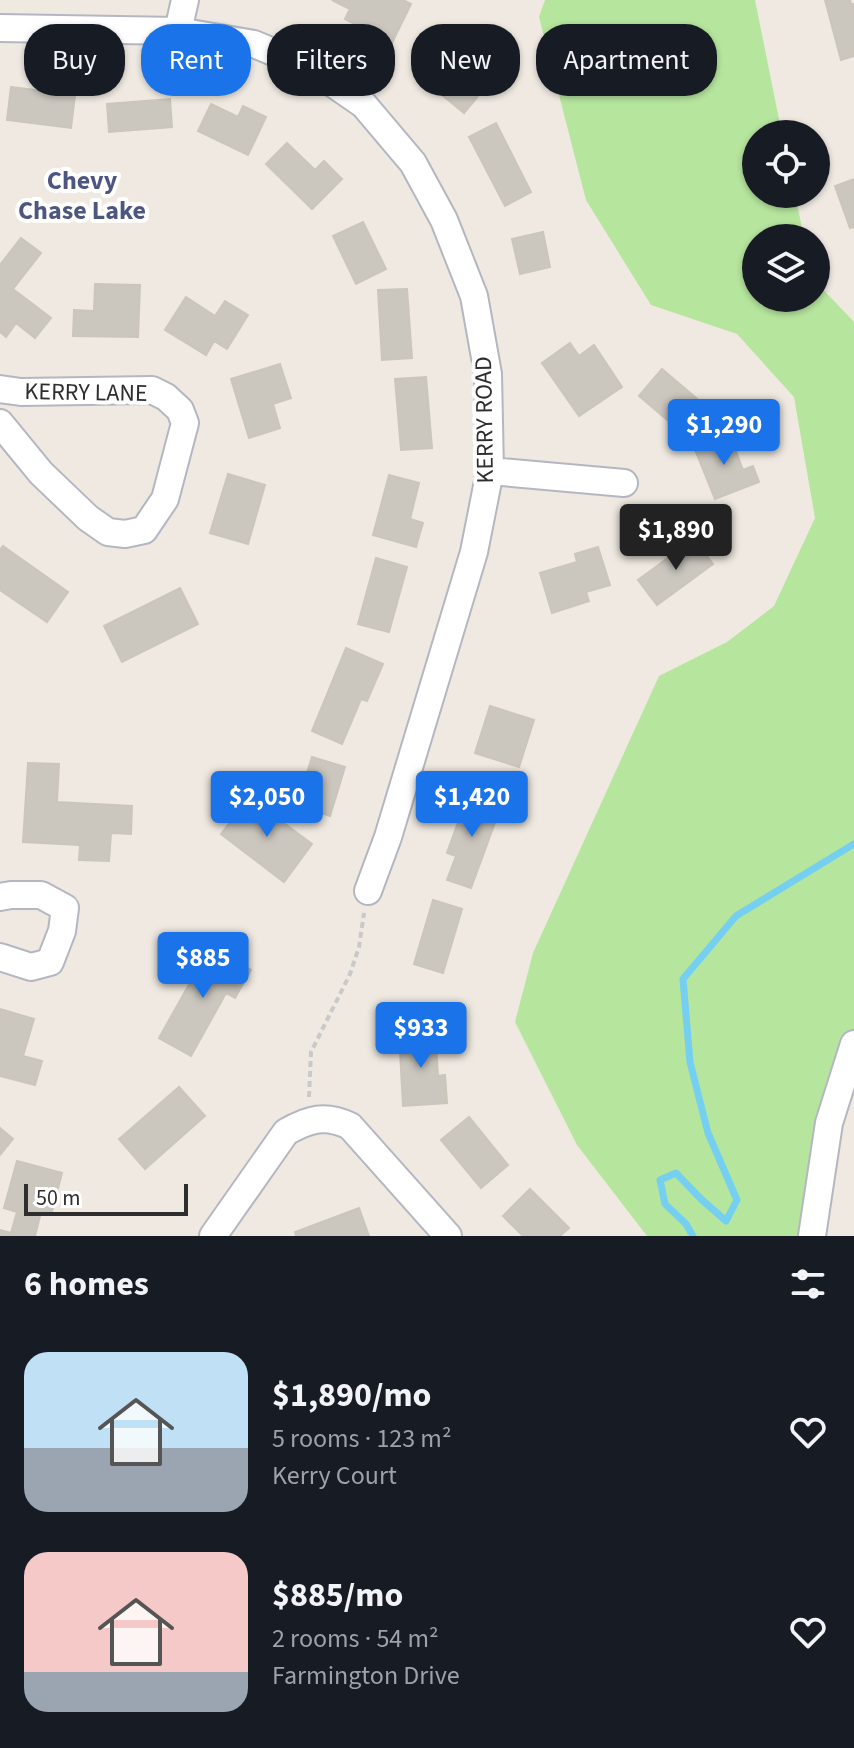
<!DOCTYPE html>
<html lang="en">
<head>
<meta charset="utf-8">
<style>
  :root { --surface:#171b24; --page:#242831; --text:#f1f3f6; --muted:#9ea1a6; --accent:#1a73e8 }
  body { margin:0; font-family:"Source Sans 3",sans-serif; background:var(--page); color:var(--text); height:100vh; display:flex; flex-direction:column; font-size:30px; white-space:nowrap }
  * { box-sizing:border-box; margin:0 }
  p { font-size:26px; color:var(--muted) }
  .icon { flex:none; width:44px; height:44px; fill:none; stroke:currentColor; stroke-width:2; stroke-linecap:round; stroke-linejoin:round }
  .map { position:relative; height:1236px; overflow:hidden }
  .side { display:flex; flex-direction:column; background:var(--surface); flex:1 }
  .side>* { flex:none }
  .top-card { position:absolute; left:24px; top:24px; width:806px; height:72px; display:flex; gap:16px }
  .buttons { position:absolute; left:742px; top:120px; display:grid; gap:16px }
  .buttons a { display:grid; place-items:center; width:88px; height:88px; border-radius:50%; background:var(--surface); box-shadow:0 2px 6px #0004; font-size:40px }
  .scale { position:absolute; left:24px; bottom:20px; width:164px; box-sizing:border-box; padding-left:8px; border:4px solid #2e2e2e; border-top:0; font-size:22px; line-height:28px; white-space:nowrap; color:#2e2e2e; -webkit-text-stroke:6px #fff; paint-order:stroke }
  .price { position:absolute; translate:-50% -68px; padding:0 18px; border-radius:8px; background:var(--accent); color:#fff; font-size:26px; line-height:52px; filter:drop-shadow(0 2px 4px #0008) }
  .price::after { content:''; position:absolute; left:50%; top:48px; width:24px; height:18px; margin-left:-12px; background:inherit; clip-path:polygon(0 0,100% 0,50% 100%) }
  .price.current { background:#222; color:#fff }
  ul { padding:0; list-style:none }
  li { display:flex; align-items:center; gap:24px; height:200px; padding:0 24px }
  li span { display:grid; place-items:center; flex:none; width:224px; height:160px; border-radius:24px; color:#555 }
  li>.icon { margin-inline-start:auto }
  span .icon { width:96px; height:96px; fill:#fffc; stroke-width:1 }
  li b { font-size:34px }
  h2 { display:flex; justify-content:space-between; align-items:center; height:96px; padding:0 24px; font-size:34px }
  .tag { padding:0 28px; border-radius:32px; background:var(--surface); box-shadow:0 2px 6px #0004; font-size:28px; line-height:72px }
  .tag.current { background:var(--accent); color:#fff }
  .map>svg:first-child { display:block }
  .green { fill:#b6e59e }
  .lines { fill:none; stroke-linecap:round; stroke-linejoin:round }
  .stream { stroke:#75cff0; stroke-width:7 }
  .building { fill:#cbc7bf; stroke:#cbc5ba; stroke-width:2 }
  .minor-casing { stroke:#b4b7c1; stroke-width:30 }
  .path { stroke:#c9c9c9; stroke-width:4; stroke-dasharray:6 4; stroke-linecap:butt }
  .minor { stroke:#fff; stroke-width:26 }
  .labels { text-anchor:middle; stroke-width:8; stroke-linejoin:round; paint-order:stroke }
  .street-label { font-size:24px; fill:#2e2e2e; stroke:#fff }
  .neighbourhood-label { font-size:26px; font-weight:bold; fill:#4d5680; stroke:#fff }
</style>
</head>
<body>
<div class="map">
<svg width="854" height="1236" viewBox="0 0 854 1236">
  <rect width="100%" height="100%" fill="#efe9e1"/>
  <!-- green -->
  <path class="green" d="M 545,0 L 755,0 L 782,134 L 756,134 L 756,194 L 795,194 L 804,238 L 756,238 L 756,298 L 816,298 L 816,282 L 854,322 L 854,1044 L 812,1236 L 647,1236 L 577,1145 L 515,1022 L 533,953 L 659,676 L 727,642 L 774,606 L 815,518 L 794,397 L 737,334 L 651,305 L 586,200 L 539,17 Z"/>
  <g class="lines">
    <!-- stream -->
    <path class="stream" d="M 693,1236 L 686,1224 L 665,1204 L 660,1180 L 676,1173 L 701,1199 L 726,1221 L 737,1200 L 708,1133 L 690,1062 L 683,979 L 736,916 L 854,844"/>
  </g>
  <!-- building -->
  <path class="building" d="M 332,0 L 403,0 L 411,4 L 392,43 L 345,19 L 350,9 Z
    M 825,0 L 850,0 L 851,4 L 854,4 L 854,56 L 841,60 Z
    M 446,57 L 484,89 L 464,113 L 425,81 Z
    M 11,87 L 75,95 L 71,128 L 7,120 Z
    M 170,99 L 172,127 L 109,132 L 107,104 Z
    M 211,104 L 238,117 L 243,106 L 266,117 L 248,155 L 198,131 Z
    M 496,123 L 531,192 L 505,206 L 469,137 Z
    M 287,143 L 315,170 L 324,161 L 342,179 L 312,209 L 266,164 Z
    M 854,179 L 854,227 L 850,228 L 835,186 Z
    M 363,222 L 386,269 L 356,284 L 333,236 Z
    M 543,232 L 550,267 L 520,274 L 512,239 Z
    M 21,238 L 41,253 L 13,289 L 51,318 L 35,338 L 16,323 L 6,337 L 0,332 L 0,265 Z
    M 95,284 L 140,285 L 138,337 L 73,336 L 74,310 L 94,311 Z
    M 407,289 L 412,358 L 382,360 L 378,290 Z
    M 186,297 L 215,316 L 225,301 L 248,315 L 227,349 L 214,341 L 206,355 L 165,330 Z
    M 570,343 L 579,356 L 594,345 L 622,387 L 579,416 L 542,363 Z
    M 280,364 L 291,398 L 273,404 L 280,428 L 249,438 L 231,379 Z
    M 662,369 L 701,402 L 678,429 L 639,396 Z
    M 426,377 L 432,448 L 401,450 L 395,379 Z
    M 729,433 L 743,470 L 753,466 L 759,482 L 715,499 L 694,447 Z
    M 228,474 L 265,485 L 248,544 L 210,533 Z
    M 389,475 L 419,483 L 410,519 L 423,523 L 416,547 L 373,535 Z
    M 694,539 L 713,564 L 657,605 L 638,580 Z
    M 3,546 L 68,592 L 47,622 L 0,590 L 0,550 Z
    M 598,547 L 610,585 L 586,592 L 589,601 L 552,613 L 540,573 L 577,562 L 575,554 Z
    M 376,558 L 407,567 L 389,632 L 358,624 Z
    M 180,588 L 198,624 L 122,662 L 104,626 Z
    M 346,648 L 383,664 L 367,701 L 361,699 L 342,744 L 312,731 Z
    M 490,706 L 534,720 L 519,767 L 475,753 Z
    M 312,757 L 345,767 L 330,816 L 297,805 Z
    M 28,763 L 59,764 L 57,802 L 132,806 L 131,834 L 111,833 L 109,861 L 79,860 L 80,845 L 23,842 Z
    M 468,795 L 501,806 L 471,888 L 447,880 L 456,856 L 447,853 Z
    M 249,797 L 312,844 L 284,882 L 221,834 Z
    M 433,900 L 462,909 L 443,973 L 414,964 Z
    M 210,947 L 251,970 L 235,998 L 226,993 L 191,1056 L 159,1038 Z
    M 0,1009 L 34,1019 L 23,1056 L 42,1061 L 35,1085 L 0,1076 Z
    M 435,1031 L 438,1076 L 445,1075 L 447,1103 L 403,1106 L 399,1033 Z
    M 179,1087 L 205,1116 L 145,1169 L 119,1139 Z
    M 469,1117 L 508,1165 L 481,1188 L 441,1140 Z
    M 0,1128 L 13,1139 L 0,1155 Z
    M 17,1161 L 62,1173 L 51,1215 L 41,1212 L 35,1236 L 0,1236 L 0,1230 L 11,1233 L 17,1212 L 4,1208 Z
    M 530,1189 L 569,1228 L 560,1236 L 523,1236 L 503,1216 Z
    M 359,1208 L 369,1236 L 296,1236 L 295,1232 Z"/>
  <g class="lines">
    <!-- minor casing -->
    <g class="minor-casing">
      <path id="minor" d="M 0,28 L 178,31 L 254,44 L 309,67 L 364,105 L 413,163 L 444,220 L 474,296 L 488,374 L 490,471 L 474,552 L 388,837 L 368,891
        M 178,31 L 185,0
        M 0,389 L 21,392 L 152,390 L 166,397 L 180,410 L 185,423 L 165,499 L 144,530 L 125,534 L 108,532 L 88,518 L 41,473 L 0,423
        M 490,471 L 624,483
        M 0,897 L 11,895 L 41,895 L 65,908 L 62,931 L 50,962 L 31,967 L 0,957
        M 213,1236 L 286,1132 C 309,1119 325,1114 350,1126 L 448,1236
        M 812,1236 L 829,1123 L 854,1044"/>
    </g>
    <!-- path -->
    <path class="path" d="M 309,1097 L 311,1052 L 350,974 L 359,947 L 364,913"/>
    <!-- minor -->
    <use href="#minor" class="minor"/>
  </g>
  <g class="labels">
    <!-- street labels -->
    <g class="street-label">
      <text transform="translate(86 392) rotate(1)" y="8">KERRY LANE</text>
      <text transform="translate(484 420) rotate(-91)" y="8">KERRY ROAD</text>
    </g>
    <!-- neighbourhood labels -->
    <g class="neighbourhood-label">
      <text x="82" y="189">Chevy<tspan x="82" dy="30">Chase Lake</tspan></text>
    </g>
  </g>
</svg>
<div class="buttons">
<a><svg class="icon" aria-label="locate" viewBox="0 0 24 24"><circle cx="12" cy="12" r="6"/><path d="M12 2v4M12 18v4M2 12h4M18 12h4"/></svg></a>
<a><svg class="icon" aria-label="layers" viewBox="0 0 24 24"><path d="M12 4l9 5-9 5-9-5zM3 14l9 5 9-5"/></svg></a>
</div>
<div class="scale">50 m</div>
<b class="price" style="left:724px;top:467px">$1,290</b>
<b class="price current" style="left:676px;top:572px">$1,890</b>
<b class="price" style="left:267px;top:839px">$2,050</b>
<b class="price" style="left:472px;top:839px">$1,420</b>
<b class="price" style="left:203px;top:1000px">$885</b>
<b class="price" style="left:421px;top:1070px">$933</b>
<div class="top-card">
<a class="tag">Buy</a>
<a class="tag current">Rent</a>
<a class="tag">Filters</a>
<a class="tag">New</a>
<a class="tag">Apartment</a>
</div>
</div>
<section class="side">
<h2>6 homes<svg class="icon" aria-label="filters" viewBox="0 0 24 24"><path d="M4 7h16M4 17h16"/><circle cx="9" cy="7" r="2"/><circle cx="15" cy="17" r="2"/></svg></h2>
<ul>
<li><span style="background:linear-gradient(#bfe0f5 60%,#9aa5b1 0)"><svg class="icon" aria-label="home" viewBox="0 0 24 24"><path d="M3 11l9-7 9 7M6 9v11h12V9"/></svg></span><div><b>$1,890/mo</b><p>5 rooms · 123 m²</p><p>Kerry Court</p></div><svg class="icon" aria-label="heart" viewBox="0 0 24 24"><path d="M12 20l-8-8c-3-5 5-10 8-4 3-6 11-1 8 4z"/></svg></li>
<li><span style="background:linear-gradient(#f6c9c9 75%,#9aa5b1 0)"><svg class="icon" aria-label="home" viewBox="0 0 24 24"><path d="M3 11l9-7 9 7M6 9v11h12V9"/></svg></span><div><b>$885/mo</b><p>2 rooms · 54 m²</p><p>Farmington Drive</p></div><svg class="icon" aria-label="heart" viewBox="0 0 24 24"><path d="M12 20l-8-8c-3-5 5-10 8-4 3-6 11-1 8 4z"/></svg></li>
</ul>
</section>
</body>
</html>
